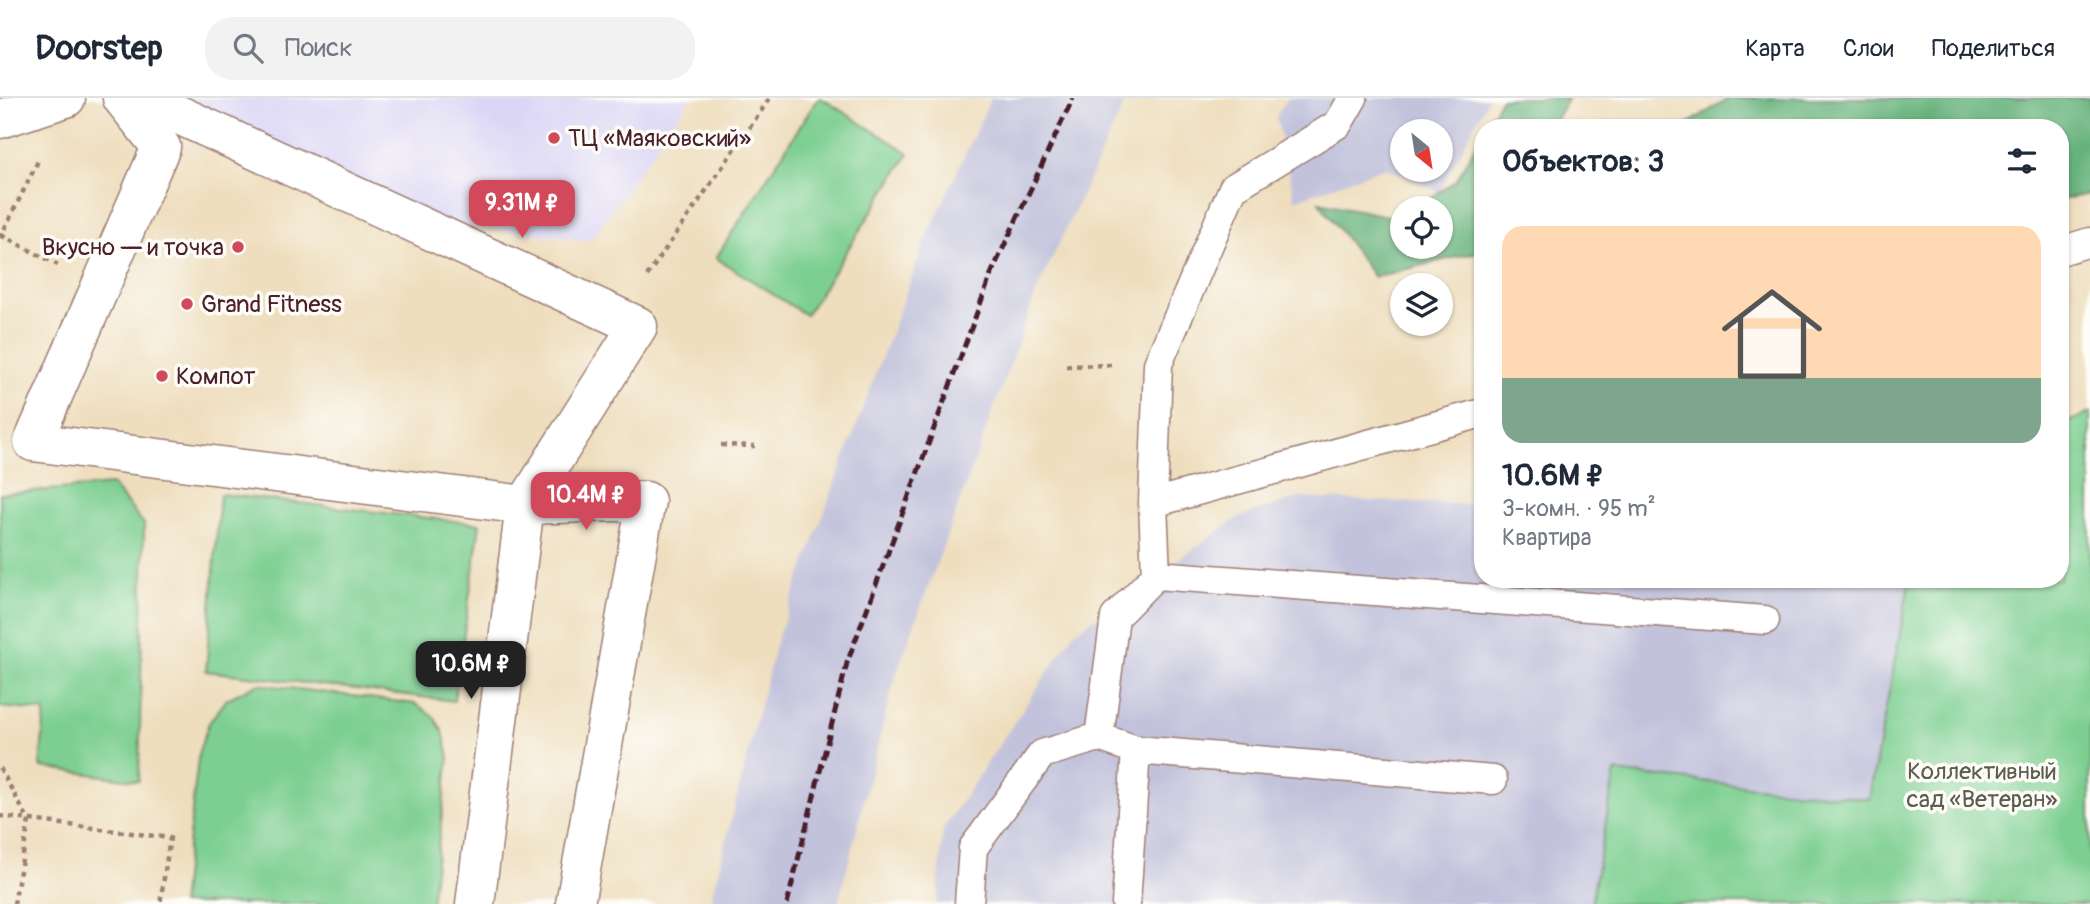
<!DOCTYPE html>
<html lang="ru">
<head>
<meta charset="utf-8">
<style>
  :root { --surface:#fff; --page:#f2f2f3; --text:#1f2937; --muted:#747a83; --line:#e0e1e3; --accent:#d1495b }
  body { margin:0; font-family:Pangolin,sans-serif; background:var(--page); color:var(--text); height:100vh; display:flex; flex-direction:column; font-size:26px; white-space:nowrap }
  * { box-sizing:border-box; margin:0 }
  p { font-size:23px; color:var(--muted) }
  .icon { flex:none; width:38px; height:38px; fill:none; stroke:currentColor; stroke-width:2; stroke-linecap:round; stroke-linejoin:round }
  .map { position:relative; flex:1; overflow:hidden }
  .drawer { position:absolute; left:1474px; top:21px; width:595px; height:469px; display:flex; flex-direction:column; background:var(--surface); border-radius:28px; box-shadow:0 2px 5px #0004 }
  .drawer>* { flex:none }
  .needle { width:46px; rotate:150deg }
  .controls { position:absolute; left:1390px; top:21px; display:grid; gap:14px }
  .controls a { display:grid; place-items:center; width:63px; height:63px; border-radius:50%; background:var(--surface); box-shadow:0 2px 5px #0004; font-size:35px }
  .price { position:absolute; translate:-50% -60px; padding:0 16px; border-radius:14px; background:var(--accent); color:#fff; font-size:23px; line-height:46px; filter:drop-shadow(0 2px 4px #0008) }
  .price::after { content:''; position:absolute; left:50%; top:42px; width:21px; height:16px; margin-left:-10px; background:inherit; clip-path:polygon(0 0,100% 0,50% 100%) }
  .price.selected { background:#222; color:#fff }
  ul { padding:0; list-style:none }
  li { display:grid; align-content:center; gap:14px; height:371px; padding:0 28px }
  li span { display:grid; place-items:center; height:217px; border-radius:21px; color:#555 }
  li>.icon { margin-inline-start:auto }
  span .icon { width:126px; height:126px; fill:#fffc; stroke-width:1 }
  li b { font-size:30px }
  h2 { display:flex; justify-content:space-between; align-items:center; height:84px; padding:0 28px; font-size:30px }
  header { display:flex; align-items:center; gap:42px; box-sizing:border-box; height:98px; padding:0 35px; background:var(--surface); border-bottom:2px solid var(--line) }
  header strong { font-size:33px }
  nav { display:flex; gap:38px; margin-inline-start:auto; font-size:24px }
  .search { width:490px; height:63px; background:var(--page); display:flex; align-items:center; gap:18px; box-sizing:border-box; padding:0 24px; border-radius:28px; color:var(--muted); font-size:26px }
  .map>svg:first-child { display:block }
  .built { fill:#dcd6f6 }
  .industrial { fill:#c2c2dc; fill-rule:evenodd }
  .green { fill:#7dcf91; stroke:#64775e; stroke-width:2 }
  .forest { fill:#66b27b; stroke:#586853; stroke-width:2 }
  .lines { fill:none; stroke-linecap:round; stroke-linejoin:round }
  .lane-casing { stroke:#9c7e74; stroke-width:31 }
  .street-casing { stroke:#9c7e74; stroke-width:41 }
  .path { stroke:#9c7e74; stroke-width:4.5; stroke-dasharray:5 5; stroke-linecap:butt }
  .lane { stroke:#fff; stroke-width:28 }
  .street { stroke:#fff; stroke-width:38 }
  .rail { stroke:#4a1f2b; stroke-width:5; stroke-dasharray:10 5; stroke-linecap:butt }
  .poi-dot { fill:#d1495b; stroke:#fdfcf7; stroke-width:2.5 }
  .labels { text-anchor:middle; stroke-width:7; stroke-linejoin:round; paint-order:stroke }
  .poi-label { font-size:24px; fill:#4a1f2b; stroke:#fdfcf7; text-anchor:start }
  .park-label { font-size:24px; fill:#5c5d4f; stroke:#fdfcf7 }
</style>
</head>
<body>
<header>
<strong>Doorstep</strong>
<div class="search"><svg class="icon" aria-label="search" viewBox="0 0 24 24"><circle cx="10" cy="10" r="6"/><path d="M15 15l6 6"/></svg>Поиск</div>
<nav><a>Карта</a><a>Слои</a><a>Поделиться</a></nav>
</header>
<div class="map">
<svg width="2090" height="806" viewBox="0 0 2090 806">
  <rect width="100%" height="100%" fill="#fdfcf7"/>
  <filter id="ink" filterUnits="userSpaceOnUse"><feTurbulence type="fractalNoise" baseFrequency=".0143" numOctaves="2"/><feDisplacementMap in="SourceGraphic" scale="14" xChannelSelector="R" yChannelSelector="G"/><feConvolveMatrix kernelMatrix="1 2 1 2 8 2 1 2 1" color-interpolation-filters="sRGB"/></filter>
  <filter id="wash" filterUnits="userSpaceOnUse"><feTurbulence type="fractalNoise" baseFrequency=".00686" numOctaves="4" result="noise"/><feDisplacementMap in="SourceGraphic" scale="28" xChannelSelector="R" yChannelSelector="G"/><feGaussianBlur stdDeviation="1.57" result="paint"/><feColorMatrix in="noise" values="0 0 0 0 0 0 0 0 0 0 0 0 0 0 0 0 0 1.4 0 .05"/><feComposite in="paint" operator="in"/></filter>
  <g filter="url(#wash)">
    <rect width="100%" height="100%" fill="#eedebe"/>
    <!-- built -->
    <path class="built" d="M 180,0 L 691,0 L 590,142 L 452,126 Z"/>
    <!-- industrial -->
    <path class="industrial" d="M 991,0 L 1127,0 L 1037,193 L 895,579 L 838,806 L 710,806 L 776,544 L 924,146 Z
      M 1288,0 L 1489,0 L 1439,94 L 1385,69 L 1295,102 L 1276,18 ZM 1402,33 L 1440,33 L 1440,72 L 1402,72 Z
      M 1298,400 L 1482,407 L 1482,481 L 1910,481 L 1869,702 L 1615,674 L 1591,806 L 937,806 L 943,731 L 1074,535 L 1239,419 Z"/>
    <!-- green -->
    <path class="green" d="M 818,0 L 821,0 L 909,55 L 806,217 L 716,160 Z
      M 2090,315 L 2090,806 L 1591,806 L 1615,674 L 1869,701 L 1910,481 L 2060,481 L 2060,327 Z
      M 112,387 L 144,426 L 139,683 L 40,669 L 45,613 L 0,609 L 0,396 Z
      M 220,396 L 480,426 L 454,603 L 206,573 Z
      M 257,586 L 416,606 L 434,619 L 443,634 L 449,659 L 431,806 L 181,806 L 199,653 L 209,625 L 227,601 Z"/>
    <!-- forest -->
    <path class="forest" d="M 1501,0 L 1568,0 L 1551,30 L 1485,30 Z
      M 1729,0 L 2090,0 L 2090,96 L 2060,102 L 2060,30 L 1681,30 Z
      M 1482,35 L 1481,153 L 1374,179 L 1319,104 L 1402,121 L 1402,149 L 1440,149 L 1440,110 L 1417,110 L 1457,81 Z"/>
  </g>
  <g filter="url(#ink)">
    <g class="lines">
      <!-- lane casing -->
      <g class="lane-casing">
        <path id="lane" d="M 2060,153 L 2090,144
          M 1153,405 L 1482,315
          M 1156,477 L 1765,522
          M 1136,652 L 1493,682
          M 969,806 L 973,750 L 1042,656 L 1099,639
          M 1126,806 L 1136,652 L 1099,639 L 1115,519 L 1156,477 L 1153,405 L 1158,266 L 1233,90 L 1338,26 L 1353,0"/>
      </g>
      <!-- street casing -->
      <g class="street-casing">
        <path id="street" d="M 122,0 L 161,49 L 33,344 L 525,407 L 646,403 L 575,806
          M 142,0 L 638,228 L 525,407 L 475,806
          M 0,21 L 66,0"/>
      </g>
      <!-- path -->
      <path class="path" d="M 1,137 L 58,167
        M 0,140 L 39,61
        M 647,178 L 770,0
        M 1066,268 L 1114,267
        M 721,347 L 755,348
        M 0,670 L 29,723 L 14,806
        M 0,718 L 170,740 L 160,806"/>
      <!-- lane -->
      <use href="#lane" class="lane"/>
      <!-- street -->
      <use href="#street" class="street"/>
      <!-- rail -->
      <path class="rail" d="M 787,806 L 847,565 L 992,174 L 1073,0"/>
    </g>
  </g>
  <!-- markers -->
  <g class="poi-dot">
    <circle cx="554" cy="40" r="7"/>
    <circle cx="238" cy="149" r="7"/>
    <circle cx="187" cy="206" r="7"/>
    <circle cx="162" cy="278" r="7"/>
  </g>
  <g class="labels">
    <!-- poi labels -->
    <g class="poi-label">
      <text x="568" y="48">ТЦ «Маяковский»</text>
      <text x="224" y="157" text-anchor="end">Вкусно — и точка</text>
      <text x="201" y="214">Grand Fitness</text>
      <text x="176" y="286">Компот</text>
    </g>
    <!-- park labels -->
    <g class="park-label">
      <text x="1982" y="681">Коллективный<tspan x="1982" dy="28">сад «Ветеран»</tspan></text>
    </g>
  </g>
</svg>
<div class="controls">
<a><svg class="needle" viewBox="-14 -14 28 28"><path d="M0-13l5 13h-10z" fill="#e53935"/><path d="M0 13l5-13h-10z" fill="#747a83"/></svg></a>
<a><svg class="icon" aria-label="locate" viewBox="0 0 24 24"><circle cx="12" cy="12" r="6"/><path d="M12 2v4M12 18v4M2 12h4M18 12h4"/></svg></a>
<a><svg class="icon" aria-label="layers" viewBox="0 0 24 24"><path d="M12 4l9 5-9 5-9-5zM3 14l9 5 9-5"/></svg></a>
</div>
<b class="price" style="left:522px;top:142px">9.31M ₽</b>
<b class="price" style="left:586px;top:434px">10.4M ₽</b>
<b class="price selected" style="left:471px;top:603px">10.6M ₽</b>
<section class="drawer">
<h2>Объектов: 3<svg class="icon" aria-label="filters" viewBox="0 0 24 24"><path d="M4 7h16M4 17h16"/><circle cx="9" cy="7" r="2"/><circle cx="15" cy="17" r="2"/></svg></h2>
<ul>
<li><span style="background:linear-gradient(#ffd9b3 70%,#7fa58c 0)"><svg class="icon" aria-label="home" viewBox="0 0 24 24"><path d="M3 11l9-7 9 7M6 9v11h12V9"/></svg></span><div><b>10.6M ₽</b><p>3-комн. · 95 m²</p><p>Квартира</p></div></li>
</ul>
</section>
</div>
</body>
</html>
